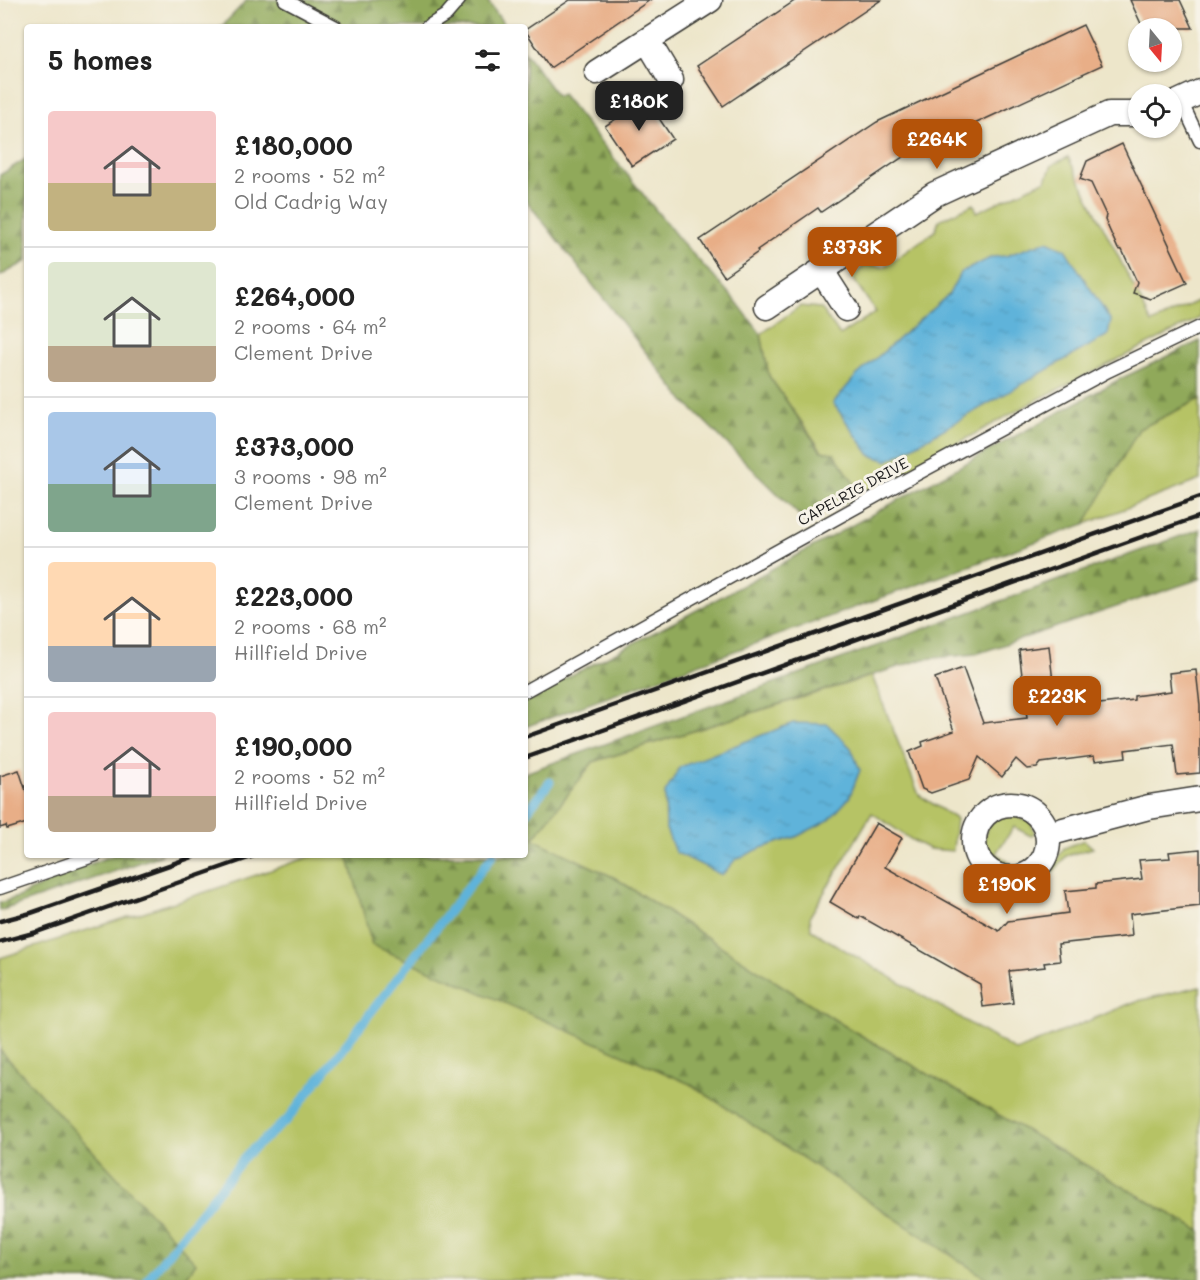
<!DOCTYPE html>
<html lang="en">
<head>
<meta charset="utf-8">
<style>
  :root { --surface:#fff; --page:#f2f2f2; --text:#222; --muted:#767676; --line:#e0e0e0; --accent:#b45309 }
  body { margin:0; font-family:Mali,sans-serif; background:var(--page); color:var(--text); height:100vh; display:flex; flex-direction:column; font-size:22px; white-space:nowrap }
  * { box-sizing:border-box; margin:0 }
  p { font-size:20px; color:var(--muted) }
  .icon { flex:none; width:33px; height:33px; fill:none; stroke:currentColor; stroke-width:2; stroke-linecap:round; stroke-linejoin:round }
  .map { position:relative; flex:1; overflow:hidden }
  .details { position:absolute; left:24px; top:24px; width:504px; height:834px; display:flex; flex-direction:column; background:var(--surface); border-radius:6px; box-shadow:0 2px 4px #0004 }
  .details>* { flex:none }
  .needle { width:39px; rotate:162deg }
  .fabs { position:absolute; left:1128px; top:18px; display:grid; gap:12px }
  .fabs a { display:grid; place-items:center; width:54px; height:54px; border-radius:50%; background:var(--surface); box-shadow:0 2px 4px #0004; font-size:30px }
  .price { position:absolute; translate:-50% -51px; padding:0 14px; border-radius:12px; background:var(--accent); color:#fff; font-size:20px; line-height:39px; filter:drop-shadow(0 2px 3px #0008) }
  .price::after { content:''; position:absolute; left:50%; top:36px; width:18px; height:14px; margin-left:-9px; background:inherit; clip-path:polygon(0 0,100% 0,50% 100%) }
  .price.active { background:#222; color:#fff }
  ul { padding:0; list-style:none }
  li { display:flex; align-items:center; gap:18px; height:150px; padding:0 24px }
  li+li { border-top:2px solid var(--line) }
  li span { display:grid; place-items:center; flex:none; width:168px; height:120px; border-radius:6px; color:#555 }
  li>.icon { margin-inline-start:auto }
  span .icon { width:72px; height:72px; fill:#fffc; stroke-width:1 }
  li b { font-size:26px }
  h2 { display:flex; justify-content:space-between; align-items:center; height:72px; padding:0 24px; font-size:26px }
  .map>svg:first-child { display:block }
  .green { fill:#b6c365; stroke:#697040; stroke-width:1.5 }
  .forest { fill:url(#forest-firs); stroke:#56623b; stroke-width:1.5 }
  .water { fill:url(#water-ripples); stroke:#3d687b; stroke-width:1.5 }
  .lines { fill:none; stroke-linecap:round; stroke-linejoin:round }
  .stream { stroke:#5eb3da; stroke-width:9 }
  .building { fill:#e8ae87 }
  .lane-casing { stroke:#3b3a36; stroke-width:15 }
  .street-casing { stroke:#3b3a36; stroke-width:27 }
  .lane { stroke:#fff; stroke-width:12 }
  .street { stroke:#fff; stroke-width:24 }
  .rail { stroke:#1c1c1c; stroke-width:4.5 }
  .labels { text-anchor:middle; stroke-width:6; stroke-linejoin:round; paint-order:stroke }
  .street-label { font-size:15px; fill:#1c1c1c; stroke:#f7f3e8 }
</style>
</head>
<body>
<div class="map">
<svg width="1200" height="1280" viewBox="0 0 1200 1280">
  <defs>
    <pattern id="forest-firs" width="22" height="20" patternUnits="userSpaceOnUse" patternTransform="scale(1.5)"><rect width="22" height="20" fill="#90a95a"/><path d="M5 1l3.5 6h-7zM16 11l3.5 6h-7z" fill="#75894a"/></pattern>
    <pattern id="water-ripples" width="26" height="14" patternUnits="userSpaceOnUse" patternTransform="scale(1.5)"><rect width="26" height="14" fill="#5eb3da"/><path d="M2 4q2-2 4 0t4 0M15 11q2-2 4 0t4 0" fill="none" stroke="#5199ba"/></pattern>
  </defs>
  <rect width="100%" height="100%" fill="#f7f3e8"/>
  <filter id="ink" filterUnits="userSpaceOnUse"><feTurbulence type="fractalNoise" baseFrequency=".0167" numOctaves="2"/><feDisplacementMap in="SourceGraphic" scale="12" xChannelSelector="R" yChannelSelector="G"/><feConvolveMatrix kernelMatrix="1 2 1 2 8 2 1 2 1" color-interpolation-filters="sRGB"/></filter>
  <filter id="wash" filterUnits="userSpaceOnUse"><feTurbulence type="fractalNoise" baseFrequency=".008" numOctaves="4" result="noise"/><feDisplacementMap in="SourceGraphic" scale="24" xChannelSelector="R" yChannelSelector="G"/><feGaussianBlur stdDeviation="1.35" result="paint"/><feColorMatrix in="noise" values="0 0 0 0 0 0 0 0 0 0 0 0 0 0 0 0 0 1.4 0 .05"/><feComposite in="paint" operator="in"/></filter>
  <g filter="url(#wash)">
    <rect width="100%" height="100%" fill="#ede6ca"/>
    <!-- green -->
    <path class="green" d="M 1068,157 L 1152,323 L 1200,300 L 1200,318 L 1035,401 L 865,494 L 805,521 L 856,486 L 822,451 L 769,376 L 761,334 L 800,306 L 820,308 L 840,335 L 876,312 L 852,277 L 865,265 L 884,267 L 935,231 L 939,220 L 974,204 L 977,212 L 1046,180 L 1052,165 Z
      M 1200,399 L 1200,480 L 1085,524 L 1139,429 Z
      M 872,676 L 919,795 L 956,819 L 953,851 L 929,849 L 912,840 L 872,813 L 810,916 L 811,930 L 1016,1051 L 1134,1002 L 1200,986 L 1200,1231 L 843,1025 L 615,878 L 533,839 L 593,762 Z
      M 999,816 L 1014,816 L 1030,821 L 1035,832 L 1031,836 L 1014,827 L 996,853 L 1013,865 L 1012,868 L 1002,868 L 993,865 C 983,849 979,828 999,816 Z
      M 1084,840 L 1093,848 L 1066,856 L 1051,875 L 1030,894 L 1027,895 L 1028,887 L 1048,872 L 1064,848 Z
      M 315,855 L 441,855 L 1200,1280 L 0,1280 L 0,958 L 212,890 Z"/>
    <!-- forest -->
    <path class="forest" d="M 247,0 L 487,0 L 506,27 L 221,27 Z
      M 525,52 L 557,96 L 562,94 L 680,240 L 736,301 L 761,334 L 769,376 L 821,451 L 834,453 L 856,486 L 805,521 L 684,401 L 525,199 Z
      M 27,158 L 27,261 L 0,276 L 0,175 Z
      M 1200,341 L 1200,399 L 1139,429 L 1085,524 L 525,727 L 525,699 L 684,617 L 1120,379 Z
      M 1200,529 L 1200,579 L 976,654 L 924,659 L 593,762 L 533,839 L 615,878 L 843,1025 L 1200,1231 L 1200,1280 L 989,1280 L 690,1084 L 372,945 L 348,855 L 525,855 L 525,773 Z
      M 114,855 L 162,855 L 0,911 L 0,903 L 18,897 L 76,869 Z
      M 0,1050 L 196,1263 L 184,1280 L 0,1280 Z"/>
    <!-- water -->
    <path class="water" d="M 1047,241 L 1065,249 L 1111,321 L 1108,335 L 888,461 L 870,455 L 833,403 L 856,376 L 949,294 L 960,273 L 992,257 L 1006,256 Z
      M 793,723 L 827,724 L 851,748 L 860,770 L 849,798 L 829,820 L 796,837 L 761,848 L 735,860 L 722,875 L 675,852 L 666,829 L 665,793 L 680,767 Z"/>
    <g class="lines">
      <!-- stream -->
      <path class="stream" d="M 525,814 L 550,782
        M 147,1280 L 247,1154 L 288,1119 L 493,855"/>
    </g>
    <g id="blocks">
      <!-- building -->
      <path class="building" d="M 570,0 L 650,0 L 550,68 L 525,30 Z
        M 796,0 L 881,0 L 723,106 L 697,66 Z
        M 1130,0 L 1180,0 L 1193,28 L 1143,28 Z
        M 1083,25 L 1102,65 L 903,157 L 821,212 L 818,208 L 757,250 L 758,252 L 724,276 L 700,240 L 877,122 Z
        M 646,99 L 673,139 L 632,166 L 605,126 Z
        M 1122,144 L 1187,283 L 1151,299 L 1133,293 L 1137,282 L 1122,250 L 1118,249 L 1105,220 L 1106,215 L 1091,183 L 1080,179 L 1087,161 Z
        M 1049,646 L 1056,709 L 1134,700 L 1134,696 L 1171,691 L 1169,673 L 1196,670 L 1200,706 L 1200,773 L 1177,775 L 1173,744 L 1125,750 L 1126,757 L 1095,761 L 1094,756 L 1041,763 L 1037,768 L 1027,769 L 1016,759 L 1002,777 L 979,757 L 969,780 L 931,793 L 922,789 L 909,752 L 923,746 L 922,742 L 954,731 L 935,678 L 963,668 L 983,723 L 1027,718 L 1019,650 Z
        M 19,770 L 27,794 L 27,823 L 7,829 L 6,826 L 0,828 L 0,776 Z
        M 876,823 L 902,838 L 885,867 L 999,931 L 1008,921 L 1068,913 L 1065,891 L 1096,888 L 1096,884 L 1142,879 L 1139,860 L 1170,858 L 1169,852 L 1200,849 L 1200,906 L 1130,914 L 1132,936 L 1058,944 L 1060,961 L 1044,963 L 1045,967 L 1009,971 L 1013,1003 L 983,1007 L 980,984 L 860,916 L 859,919 L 830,902 Z"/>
    </g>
  </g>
  <g filter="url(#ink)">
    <use href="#blocks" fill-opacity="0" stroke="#3b3a36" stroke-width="1.5"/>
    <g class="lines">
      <!-- lane casing -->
      <g class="lane-casing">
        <path id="lane" d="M 285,0 L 336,27
          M 427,27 L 446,15 L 459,0
          M 1181,101 L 1200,141
          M 525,691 L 880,494 L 1108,371 L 1200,327
          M 0,888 L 96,855"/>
      </g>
      <!-- street casing -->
      <g class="street-casing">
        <path id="street" d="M 647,40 L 671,80
          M 597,72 L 710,0
          M 1172,105 L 1200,92
          M 821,270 L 846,309
          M 767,307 L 935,194 L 1109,114 L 1138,114
          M974 841a37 37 0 1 1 74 0a37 37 0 1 1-74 0Z
          M 1048,834 L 1149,807 L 1200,799"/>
      </g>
      <!-- lane -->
      <use href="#lane" class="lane"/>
      <!-- street -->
      <use href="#street" class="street"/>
      <!-- rail -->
      <path class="rail" d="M 525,737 L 1200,497
        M 525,758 L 1200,516
        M 0,921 L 31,913 L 198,855
        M 0,942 L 37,932 L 257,855"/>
    </g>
  </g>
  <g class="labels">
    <!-- street labels -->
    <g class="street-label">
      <text transform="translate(853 492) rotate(-29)" y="5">CAPELRIG DRIVE</text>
    </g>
  </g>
</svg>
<div class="fabs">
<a><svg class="needle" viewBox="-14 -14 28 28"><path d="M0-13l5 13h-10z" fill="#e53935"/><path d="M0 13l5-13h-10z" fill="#767676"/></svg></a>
<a><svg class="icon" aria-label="locate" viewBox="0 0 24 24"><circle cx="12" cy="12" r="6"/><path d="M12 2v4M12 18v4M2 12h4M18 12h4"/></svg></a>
</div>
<b class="price active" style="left:639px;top:132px">£180K</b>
<b class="price" style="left:937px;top:170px">£264K</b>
<b class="price" style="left:852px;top:278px">£373K</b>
<b class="price" style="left:1057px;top:727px">£223K</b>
<b class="price" style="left:1007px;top:915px">£190K</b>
<section class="details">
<h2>5 homes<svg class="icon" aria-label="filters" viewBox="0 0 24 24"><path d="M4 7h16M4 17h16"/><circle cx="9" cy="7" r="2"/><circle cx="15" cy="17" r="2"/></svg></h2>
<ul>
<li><span style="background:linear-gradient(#f6c9c9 60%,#c2b280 0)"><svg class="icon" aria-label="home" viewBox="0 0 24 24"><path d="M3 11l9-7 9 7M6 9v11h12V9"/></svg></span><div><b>£180,000</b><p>2 rooms · 52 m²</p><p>Old Cadrig Way</p></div></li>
<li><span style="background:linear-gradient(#dfe7d0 70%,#b9a48a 0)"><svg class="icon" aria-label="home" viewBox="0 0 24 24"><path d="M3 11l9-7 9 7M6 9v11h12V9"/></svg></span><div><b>£264,000</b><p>2 rooms · 64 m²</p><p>Clement Drive</p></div></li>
<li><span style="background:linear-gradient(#a9c7e8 60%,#7fa58c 0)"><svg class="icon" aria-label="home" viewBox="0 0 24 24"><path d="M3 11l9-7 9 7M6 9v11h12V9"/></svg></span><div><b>£373,000</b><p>3 rooms · 98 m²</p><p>Clement Drive</p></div></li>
<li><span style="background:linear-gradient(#ffd9b3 70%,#9aa5b1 0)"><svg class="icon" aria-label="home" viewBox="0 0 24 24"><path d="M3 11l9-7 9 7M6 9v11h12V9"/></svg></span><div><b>£223,000</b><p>2 rooms · 68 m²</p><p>Hillfield Drive</p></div></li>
<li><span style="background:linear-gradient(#f6c9c9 70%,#b9a48a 0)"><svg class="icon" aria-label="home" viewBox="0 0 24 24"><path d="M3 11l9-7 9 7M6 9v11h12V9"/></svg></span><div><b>£190,000</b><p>2 rooms · 52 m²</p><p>Hillfield Drive</p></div></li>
</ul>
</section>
</div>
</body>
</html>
